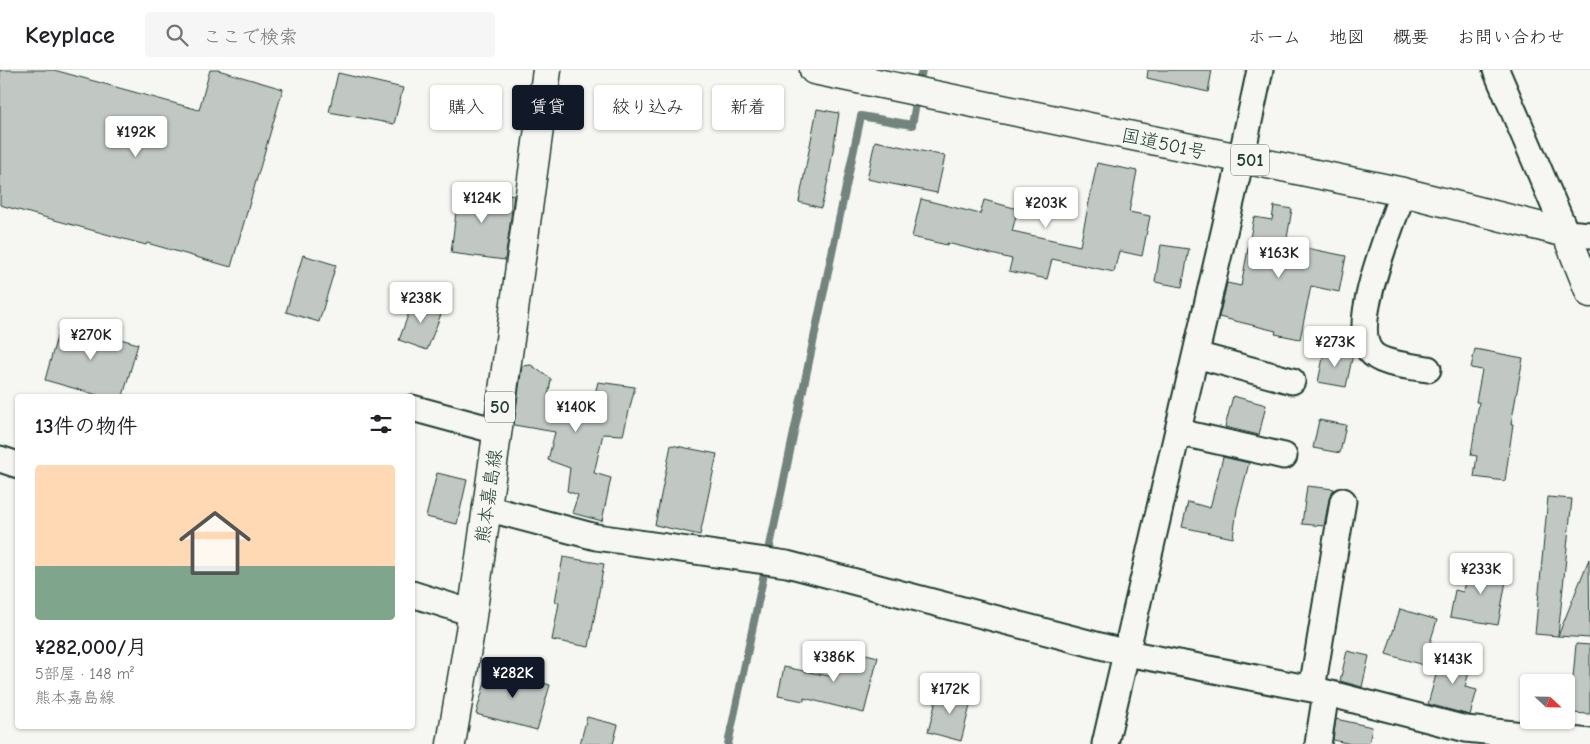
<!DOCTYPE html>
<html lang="ja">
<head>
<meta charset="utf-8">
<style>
  :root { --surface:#fff; --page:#f6f6f6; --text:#202124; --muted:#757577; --line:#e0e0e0; --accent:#111827 }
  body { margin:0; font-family:"Comic Neue","Klee One",sans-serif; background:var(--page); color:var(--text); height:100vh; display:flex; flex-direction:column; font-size:19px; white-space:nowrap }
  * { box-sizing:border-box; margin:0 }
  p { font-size:16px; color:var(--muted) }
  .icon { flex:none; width:28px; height:28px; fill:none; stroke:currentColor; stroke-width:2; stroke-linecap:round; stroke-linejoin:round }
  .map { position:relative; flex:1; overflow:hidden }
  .sheet { position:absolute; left:15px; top:324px; width:400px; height:335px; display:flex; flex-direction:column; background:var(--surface); border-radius:5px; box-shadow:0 1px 4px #0004 }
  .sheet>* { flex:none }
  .top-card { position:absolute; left:430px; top:15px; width:475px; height:45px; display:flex; gap:10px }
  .needle { width:32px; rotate:112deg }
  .fabs { position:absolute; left:1520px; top:604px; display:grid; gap:10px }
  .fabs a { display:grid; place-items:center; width:55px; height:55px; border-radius:5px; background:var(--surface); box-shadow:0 1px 4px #0004; font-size:25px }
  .price { position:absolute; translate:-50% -42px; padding:0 11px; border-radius:5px; background:#fff; color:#222; font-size:16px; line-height:32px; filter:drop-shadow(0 1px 2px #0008) }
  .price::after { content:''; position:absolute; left:50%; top:30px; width:15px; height:11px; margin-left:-8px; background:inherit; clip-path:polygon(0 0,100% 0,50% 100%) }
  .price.on { background:var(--accent); color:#fff }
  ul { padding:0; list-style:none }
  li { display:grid; align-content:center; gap:10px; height:265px; padding:0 20px }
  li+li { border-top:1px solid var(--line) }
  li span { display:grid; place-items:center; height:155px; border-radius:5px; color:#555 }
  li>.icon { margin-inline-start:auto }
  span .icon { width:90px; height:90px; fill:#fffc; stroke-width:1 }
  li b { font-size:21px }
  h2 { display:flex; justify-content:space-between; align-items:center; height:60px; padding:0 20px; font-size:21px }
  .tag { padding:0 18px; border-radius:5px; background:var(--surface); box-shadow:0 1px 4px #0004; font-size:18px; line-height:45px }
  .tag.on { background:var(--accent); color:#fff }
  header { display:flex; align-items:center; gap:30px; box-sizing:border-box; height:70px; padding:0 25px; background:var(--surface); border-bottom:1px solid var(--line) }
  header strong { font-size:24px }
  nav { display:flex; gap:28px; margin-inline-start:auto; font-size:18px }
  .search { width:350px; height:45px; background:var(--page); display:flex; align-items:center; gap:12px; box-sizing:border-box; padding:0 18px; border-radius:5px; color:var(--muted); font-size:19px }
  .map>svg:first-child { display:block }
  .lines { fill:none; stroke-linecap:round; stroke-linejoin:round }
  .stream { stroke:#72847d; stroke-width:8 }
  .building { fill:#c1c8c3; stroke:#1f3d34 }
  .minor-casing { stroke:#1f3d34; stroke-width:29 }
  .major-casing { stroke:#1f3d34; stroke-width:31 }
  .highway-casing { stroke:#1f3d34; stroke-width:31 }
  .minor { stroke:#f6f6f2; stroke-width:25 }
  .major { stroke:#f6f6f2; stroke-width:28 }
  .highway { stroke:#f6f6f2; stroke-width:28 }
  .labels { text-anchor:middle; stroke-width:5; stroke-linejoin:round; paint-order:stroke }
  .shield { fill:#f6f6f2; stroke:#60746d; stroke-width:1 }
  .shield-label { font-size:18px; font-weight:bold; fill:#1f3d34 }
  .street-label { font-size:19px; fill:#1f3d34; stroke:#f6f6f2 }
</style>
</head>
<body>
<header>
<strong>Keyplace</strong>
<div class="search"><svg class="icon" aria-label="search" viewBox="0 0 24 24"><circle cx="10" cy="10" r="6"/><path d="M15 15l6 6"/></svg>ここで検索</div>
<nav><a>ホーム</a><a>地図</a><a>概要</a><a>お問い合わせ</a></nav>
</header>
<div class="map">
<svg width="1590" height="674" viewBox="0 0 1590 674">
  <rect width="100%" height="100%" fill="#f6f6f2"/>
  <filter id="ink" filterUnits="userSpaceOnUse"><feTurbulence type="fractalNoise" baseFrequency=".02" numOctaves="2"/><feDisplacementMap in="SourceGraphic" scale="10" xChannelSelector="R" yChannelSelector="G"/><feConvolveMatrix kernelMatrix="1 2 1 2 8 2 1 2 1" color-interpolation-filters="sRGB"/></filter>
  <g filter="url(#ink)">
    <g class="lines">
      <!-- stream -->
      <path class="stream" d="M 728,674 L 861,46 L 912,55 L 922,0"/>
    </g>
    <!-- building -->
    <path class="building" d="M 0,0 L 54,0 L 199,40 L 210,0 L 218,0 L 283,19 L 231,197 L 147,173 L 146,175 L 0,135 Z
      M 1148,0 L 1212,0 L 1208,22 L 1147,8 Z
      M 338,3 L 403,18 L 394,54 L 329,42 Z
      M 817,39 L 839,43 L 829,106 L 821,138 L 799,132 Z
      M 875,71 L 945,86 L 937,123 L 867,109 Z
      M 1097,93 L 1137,101 L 1129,142 L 1150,146 L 1142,186 L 1119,181 L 1114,202 L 1052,189 L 1047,209 L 1009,201 L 1012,189 L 947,173 L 947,175 L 912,167 L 921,129 L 980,144 L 984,130 L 1018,139 L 1012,161 L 1080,176 Z
      M 459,118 L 514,125 L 505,190 L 451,183 Z
      M 1274,136 L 1292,139 L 1286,174 L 1346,186 L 1339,222 L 1311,216 L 1300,269 L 1275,264 L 1276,261 L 1219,247 L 1227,213 L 1241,216 L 1254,147 L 1272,150 Z
      M 1161,175 L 1189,179 L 1182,217 L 1155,212 Z
      M 303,185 L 336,195 L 319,252 L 286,242 Z
      M 414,229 L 443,239 L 427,280 L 399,270 Z
      M 61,252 L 138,274 L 123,326 L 101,326 L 45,310 Z
      M 1325,278 L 1353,284 L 1346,317 L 1318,312 Z
      M 1475,279 L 1523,288 L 1511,354 L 1513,354 L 1505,411 L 1474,407 L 1477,386 L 1471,385 L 1479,332 L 1476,332 L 1482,300 L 1471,298 Z
      M 531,295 L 551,309 L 548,327 L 592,336 L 598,312 L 635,317 L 623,365 L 603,364 L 594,403 L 611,408 L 602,451 L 572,443 L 578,425 L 567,421 L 570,398 L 548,390 L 555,362 L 514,355 L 522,296 Z
      M 1233,326 L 1266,335 L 1259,365 L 1225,357 Z
      M 1319,350 L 1346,355 L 1340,383 L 1313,378 Z
      M 671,375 L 717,384 L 700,465 L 655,455 Z
      M 1223,387 L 1249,393 L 1237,439 L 1233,468 L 1182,457 L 1188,432 L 1210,438 Z
      M 437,403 L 467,410 L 457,454 L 426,447 Z
      M 1307,416 L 1334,419 L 1329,429 L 1324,456 L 1302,454 Z
      M 1548,427 L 1572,429 L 1558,566 L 1535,564 Z
      M 563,487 L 604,494 L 589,577 L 552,570 L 559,533 L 555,532 Z
      M 1589,489 L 1590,568 L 1558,566 Z
      M 1468,492 L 1508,500 L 1498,555 L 1450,547 L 1455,520 L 1463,522 Z
      M 1400,539 L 1437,550 L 1423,595 L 1386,584 Z
      M 1576,574 L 1590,575 L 1590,644 L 1570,643 Z
      M 842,578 L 878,587 L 864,643 L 804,628 L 804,631 L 778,626 L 784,597 L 834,607 Z
      M 1347,581 L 1369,586 L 1362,617 L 1340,611 Z
      M 1442,583 L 1472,591 L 1465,617 L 1477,620 L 1470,645 L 1428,634 Z
      M 489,598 L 550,615 L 537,660 L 476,644 Z
      M 939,619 L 972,628 L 961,671 L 928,662 Z
      M 587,647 L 618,655 L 613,674 L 580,674 Z
      M 1336,649 L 1372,657 L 1369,674 L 1351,674 L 1333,670 Z"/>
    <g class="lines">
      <!-- minor casing -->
      <g class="minor-casing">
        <path id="minor" d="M 1496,0 L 1566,163 L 1590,165
          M 1403,122 C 1392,154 1350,253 1370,281 C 1380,295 1412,296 1428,299
          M 1196,285 L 1292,311
          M 412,338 L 497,361
          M 1178,362 L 1284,386
          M 0,389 L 18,395
          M 486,438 L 596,467 L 787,494 L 1127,583 L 1312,619 L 1466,659 L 1590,672
          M 412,524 L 472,543
          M 1312,619 L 1343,431
          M 1105,674 L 1241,89 L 1260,0
          M 1318,674 L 1326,623"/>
      </g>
      <!-- major casing -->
      <g class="major-casing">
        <path id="major" d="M 451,674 L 470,561 L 547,0"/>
      </g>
      <!-- highway casing -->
      <g class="highway-casing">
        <path id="highway" d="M 814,0 L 1403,122 L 1566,163 L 1590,223"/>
      </g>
      <!-- minor -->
      <use href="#minor" class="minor"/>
      <!-- major -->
      <use href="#major" class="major"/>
      <!-- highway -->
      <use href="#highway" class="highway"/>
    </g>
  </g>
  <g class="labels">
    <!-- shield labels -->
    <g class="shield">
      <rect x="1231" y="74.5" width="38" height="31" rx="4"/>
      <rect x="485" y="321.5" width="30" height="31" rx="4"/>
    </g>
    <g class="shield-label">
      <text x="1250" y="96">501</text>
      <text x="500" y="343">50</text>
    </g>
    <!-- street labels -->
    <g class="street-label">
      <text transform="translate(1164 73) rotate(12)" y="7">国道501号</text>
      <text transform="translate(488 426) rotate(-82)" y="7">熊本嘉島線</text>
    </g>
  </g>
</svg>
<div class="fabs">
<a><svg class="needle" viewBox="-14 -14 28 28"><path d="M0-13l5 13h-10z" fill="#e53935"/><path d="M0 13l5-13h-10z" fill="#757577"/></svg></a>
</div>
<b class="price" style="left:136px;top:88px">¥192K</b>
<b class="price" style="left:482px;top:154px">¥124K</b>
<b class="price" style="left:1046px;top:159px">¥203K</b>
<b class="price" style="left:1279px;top:209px">¥163K</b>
<b class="price" style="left:421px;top:254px">¥238K</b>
<b class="price" style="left:91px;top:291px">¥270K</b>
<b class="price" style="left:1335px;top:298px">¥273K</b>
<b class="price" style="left:576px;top:363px">¥140K</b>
<b class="price" style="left:1481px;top:525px">¥233K</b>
<b class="price" style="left:834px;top:613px">¥386K</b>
<b class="price" style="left:1453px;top:615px">¥143K</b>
<b class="price on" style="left:513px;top:629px">¥282K</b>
<b class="price" style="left:950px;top:645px">¥172K</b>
<div class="top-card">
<a class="tag">購入</a>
<a class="tag on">賃貸</a>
<a class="tag">絞り込み</a>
<a class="tag">新着</a>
</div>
<section class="sheet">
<h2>13件の物件<svg class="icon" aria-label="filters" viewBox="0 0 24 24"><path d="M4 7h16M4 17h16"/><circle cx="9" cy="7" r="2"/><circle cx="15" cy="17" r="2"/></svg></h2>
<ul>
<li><span style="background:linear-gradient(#ffd9b3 65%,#7fa58c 0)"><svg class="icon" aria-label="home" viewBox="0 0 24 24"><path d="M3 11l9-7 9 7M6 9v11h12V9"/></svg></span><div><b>¥282,000/月</b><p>5部屋 · 148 m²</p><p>熊本嘉島線</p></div></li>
</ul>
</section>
</div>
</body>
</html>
